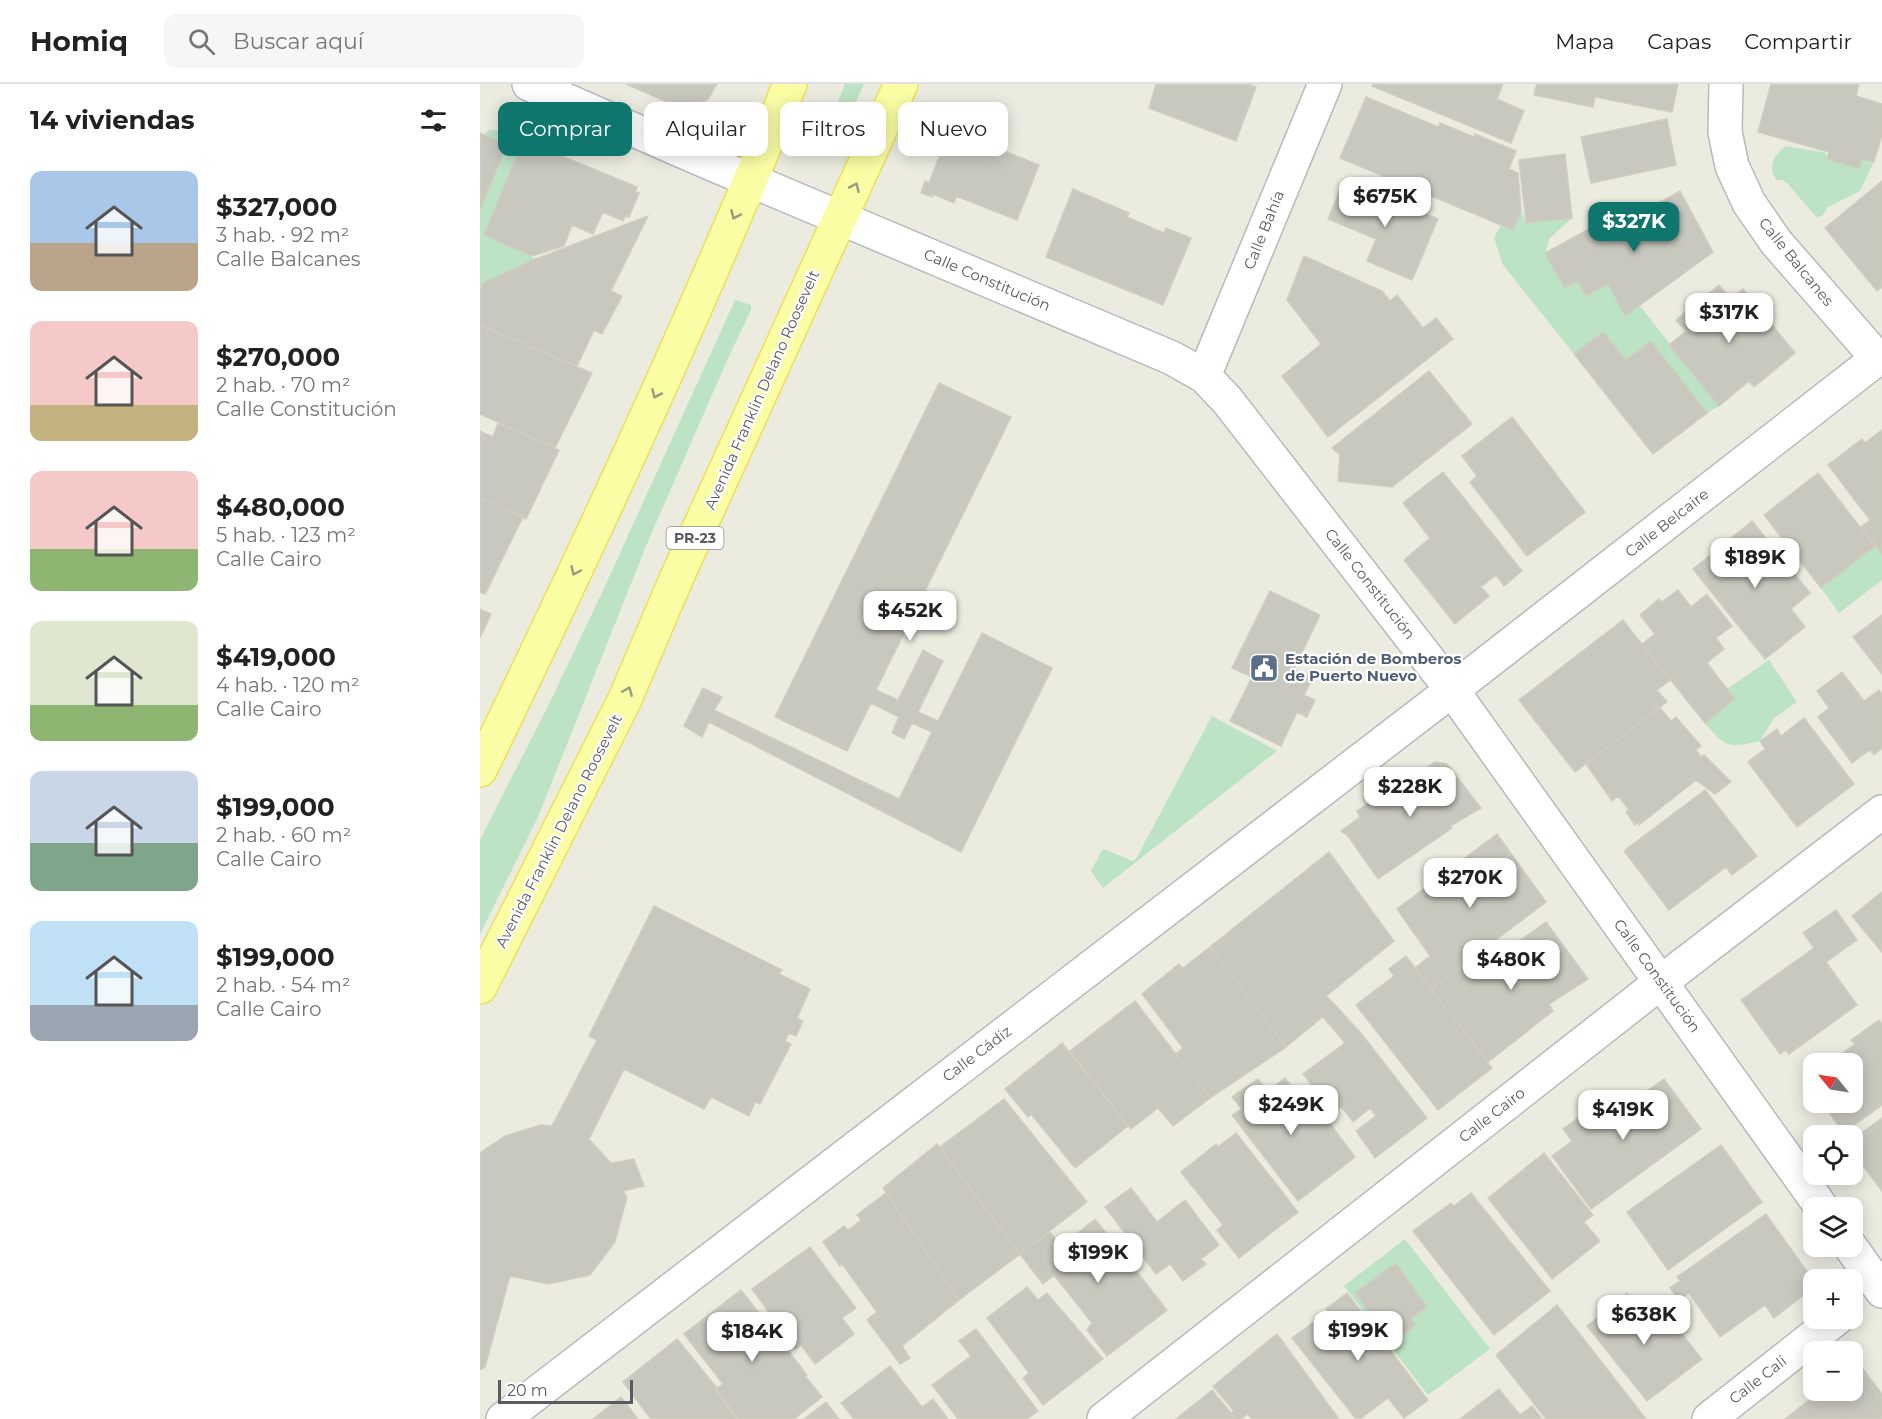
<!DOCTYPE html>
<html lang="es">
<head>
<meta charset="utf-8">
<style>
  :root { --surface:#fff; --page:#f6f6f6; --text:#222; --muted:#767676; --line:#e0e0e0; --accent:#0f766e }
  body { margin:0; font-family:Montserrat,sans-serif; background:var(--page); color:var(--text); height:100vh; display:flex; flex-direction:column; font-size:22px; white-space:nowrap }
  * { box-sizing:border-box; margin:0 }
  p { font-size:20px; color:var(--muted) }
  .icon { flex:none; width:33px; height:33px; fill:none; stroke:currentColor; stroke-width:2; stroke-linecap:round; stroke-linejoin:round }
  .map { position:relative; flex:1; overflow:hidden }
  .side { display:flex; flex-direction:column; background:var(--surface); width:480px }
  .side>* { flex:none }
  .top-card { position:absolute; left:18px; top:18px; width:570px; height:54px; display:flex; gap:12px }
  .needle { width:39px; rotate:300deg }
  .buttons { position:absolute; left:1323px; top:969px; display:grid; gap:12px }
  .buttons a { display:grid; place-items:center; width:60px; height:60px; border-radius:12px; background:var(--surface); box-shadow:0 3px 15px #0003; font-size:30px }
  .scale { position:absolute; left:18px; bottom:15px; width:135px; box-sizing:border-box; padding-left:6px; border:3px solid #595b61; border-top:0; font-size:16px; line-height:21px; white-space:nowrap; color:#595b61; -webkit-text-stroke:4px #fff; paint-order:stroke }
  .price { position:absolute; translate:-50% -51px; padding:0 14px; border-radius:12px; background:#fff; color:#222; font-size:20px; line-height:39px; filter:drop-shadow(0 2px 3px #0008) }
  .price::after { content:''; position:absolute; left:50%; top:36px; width:18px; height:14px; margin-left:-9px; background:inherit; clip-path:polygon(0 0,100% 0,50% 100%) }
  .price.selected { background:var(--accent); color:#fff }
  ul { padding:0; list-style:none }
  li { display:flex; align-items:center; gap:18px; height:150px; padding:0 30px }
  li span { display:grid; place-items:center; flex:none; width:168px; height:120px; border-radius:12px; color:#555 }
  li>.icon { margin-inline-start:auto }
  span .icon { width:72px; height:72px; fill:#fffc; stroke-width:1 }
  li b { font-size:26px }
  h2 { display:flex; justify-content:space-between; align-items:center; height:72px; padding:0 30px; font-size:26px }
  .chip { padding:0 21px; border-radius:12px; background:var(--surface); box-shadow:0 3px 15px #0003; font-size:21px; line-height:54px }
  .chip.selected { background:var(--accent); color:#fff }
  header { display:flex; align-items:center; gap:36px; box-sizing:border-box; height:84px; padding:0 30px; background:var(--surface); border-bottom:2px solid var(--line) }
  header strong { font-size:28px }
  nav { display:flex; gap:33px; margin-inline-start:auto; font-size:21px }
  .search { width:420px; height:54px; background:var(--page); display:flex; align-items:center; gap:15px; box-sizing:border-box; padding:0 21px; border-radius:12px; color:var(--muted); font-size:22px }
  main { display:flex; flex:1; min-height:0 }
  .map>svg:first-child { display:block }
  .green { fill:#bce3c4 }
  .building { fill:#c8c8bf; stroke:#d0cebf; stroke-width:1.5 }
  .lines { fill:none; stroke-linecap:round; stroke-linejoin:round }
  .minor-casing { stroke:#b8b9bf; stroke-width:36 }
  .major-casing { stroke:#ede058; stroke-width:36 }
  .minor { stroke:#fff; stroke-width:33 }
  .major { stroke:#fafda4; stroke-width:33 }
  .oneway { stroke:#999c7c }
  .labels { text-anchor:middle; stroke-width:4.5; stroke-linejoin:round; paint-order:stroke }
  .shield { fill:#fff; stroke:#8b8c90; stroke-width:1.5 }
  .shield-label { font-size:14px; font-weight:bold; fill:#595b61 }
  .street-label { font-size:15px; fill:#595b61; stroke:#fff }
  .service-label { font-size:15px; font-weight:bold; fill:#4e5e75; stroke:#fff; text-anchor:start }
</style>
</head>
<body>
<header>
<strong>Homiq</strong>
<div class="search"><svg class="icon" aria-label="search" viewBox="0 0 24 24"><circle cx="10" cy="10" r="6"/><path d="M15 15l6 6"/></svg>Buscar aquí</div>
<nav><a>Mapa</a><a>Capas</a><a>Compartir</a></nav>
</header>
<main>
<section class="side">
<h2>14 viviendas<svg class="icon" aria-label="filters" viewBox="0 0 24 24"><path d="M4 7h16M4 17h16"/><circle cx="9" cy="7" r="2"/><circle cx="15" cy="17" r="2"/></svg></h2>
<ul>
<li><span style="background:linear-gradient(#a9c7e8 60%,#b9a48a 0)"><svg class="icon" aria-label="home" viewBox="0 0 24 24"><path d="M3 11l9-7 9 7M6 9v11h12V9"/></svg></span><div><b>$327,000</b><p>3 hab. · 92 m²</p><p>Calle Balcanes</p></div></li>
<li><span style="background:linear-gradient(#f6c9c9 70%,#c2b280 0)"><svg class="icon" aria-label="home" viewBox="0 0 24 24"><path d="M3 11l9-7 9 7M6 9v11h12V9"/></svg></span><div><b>$270,000</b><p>2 hab. · 70 m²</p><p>Calle Constitución</p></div></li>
<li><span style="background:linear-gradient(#f6c9c9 65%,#8fb573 0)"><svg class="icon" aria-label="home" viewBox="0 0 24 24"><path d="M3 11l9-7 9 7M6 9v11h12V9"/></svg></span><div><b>$480,000</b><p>5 hab. · 123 m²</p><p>Calle Cairo</p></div></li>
<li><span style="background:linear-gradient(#dfe7d0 70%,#8fb573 0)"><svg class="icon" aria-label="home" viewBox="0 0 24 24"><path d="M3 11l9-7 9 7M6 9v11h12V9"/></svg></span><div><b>$419,000</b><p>4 hab. · 120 m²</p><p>Calle Cairo</p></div></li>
<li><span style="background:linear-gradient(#c9d6e8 60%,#7fa58c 0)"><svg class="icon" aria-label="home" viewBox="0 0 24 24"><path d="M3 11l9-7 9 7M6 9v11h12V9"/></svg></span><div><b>$199,000</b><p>2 hab. · 60 m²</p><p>Calle Cairo</p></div></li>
<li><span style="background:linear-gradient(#bfe0f5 70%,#9aa5b1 0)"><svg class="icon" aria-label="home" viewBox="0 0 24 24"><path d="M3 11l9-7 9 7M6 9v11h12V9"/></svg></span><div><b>$199,000</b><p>2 hab. · 54 m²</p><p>Calle Cairo</p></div></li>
</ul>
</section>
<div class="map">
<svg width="1402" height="1335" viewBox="0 0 1402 1335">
  <rect width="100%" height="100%" fill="#ecebe0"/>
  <!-- green -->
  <path class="green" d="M 365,0 L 384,0 L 371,28 L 356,23 Z
    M 10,46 C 28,47 32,46 39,64 L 4,151 L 52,172 L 53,176 L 0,208 L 0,126 L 27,61 L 4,50 Z
    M 1306,62 L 1346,69 L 1347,75 L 1379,84 L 1382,75 L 1394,78 L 1380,107 L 1348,123 L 1342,132 L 1336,133 L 1308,100 L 1302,96 L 1296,96 C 1288,81 1293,72 1306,62 Z
    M 1041,127 L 1046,139 L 1092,134 L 1070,154 L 1065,169 L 1084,204 L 1098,197 L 1107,212 L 1128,200 L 1145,232 L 1160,222 L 1239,322 L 1227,329 L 1171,257 L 1146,276 L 1123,248 L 1094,270 L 1023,181 L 1014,154 L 1021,141 L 1033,146 Z
    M 255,216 L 271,221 L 271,226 L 249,272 L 166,462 L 58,733 L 0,850 L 0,756 L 71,616 L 126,500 Z
    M 1395,462 L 1402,471 L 1402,496 L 1359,529 L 1341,504 Z
    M 1289,576 L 1317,618 L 1294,634 L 1280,657 C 1247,664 1246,664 1225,639 L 1254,615 L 1247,605 Z
    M 732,632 L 797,667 L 623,804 L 611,787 L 622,766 L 624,765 L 652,777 L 656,775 Z
    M 925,1155 L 1010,1265 L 948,1311 L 864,1202 Z"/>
  <!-- building -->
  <path class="building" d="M 146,0 L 237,0 L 228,15 L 220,20 L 211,22 L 206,19 L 201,24 Z
    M 676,0 L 768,0 L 776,3 L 756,57 L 669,24 Z
    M 893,0 L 1023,0 L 1017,15 L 1044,27 L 1031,59 L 892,2 Z
    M 1057,0 L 1198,0 L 1192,28 L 1115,13 L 1113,23 L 1054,11 Z
    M 1291,0 L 1379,0 L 1376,12 L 1402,20 L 1402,51 L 1394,78 L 1382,75 L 1379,85 L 1347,75 L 1349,68 L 1278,48 Z
    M 886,13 L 958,43 L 960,39 L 994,53 L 995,50 L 1036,67 L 1029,85 L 1038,89 L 1041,127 L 1033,146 L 860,74 Z
    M 1187,35 L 1196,81 L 1111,99 L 1101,53 Z
    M 470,45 L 559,81 L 537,136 L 476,112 L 474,119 L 453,110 L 452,113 L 441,109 L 445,97 L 449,99 Z
    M 0,49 L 27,61 L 0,126 Z
    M 43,56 L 157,103 L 155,108 L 159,109 L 149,133 L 145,132 L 143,137 L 123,128 L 113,150 L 92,141 L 84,162 L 52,172 L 4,151 Z
    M 1085,70 L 1092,134 L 1046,139 L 1039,76 Z
    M 864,96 L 958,135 L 932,196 L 887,177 L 896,155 L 848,135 Z
    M 1402,97 L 1402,203 L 1397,207 L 1345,144 Z
    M 593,105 L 649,129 L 647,133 L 684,149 L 686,144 L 711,154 L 683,221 L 566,173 Z
    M 1200,107 L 1233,168 L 1145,232 L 1128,200 L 1106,212 L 1098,197 L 1084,204 L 1065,169 L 1140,128 L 1145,138 Z
    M 168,132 L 131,207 L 142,212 L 122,250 L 114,246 L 97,282 L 0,241 L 0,208 L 3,199 L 53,176 Z
    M 824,172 L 902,207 L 910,217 L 917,211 L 943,244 L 956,234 L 973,255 L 848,353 L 802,292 L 841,260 L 807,216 Z
    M 1239,201 L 1251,215 L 1263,205 L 1315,269 L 1274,303 L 1269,297 L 1239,322 L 1189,261 L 1206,247 L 1196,236 Z
    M 0,241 L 112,289 L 75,364 L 0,330 Z
    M 1123,248 L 1146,276 L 1171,257 L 1227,329 L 1173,370 L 1094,270 Z
    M 949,287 L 992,340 L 912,403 L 858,397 L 860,371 L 852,364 Z
    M 459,299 L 531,333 L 396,606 L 418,616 L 443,566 L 463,577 L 438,628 L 458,637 L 502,549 L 572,584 L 481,768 L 229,638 L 222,653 L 204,642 L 223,604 L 242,613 L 234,626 L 419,715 L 452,648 L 432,639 L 424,655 L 412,649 L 419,633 L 391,619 L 367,667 L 295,633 Z
    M 1032,333 L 1105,428 L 1047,472 L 990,398 L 997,392 L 982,372 Z
    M 18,339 L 79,366 L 46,435 L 0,414 L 0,347 L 13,353 Z
    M 1402,346 L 1402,470 L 1381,443 L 1390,436 L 1348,381 L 1382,355 L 1385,359 Z
    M 963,388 L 1042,487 L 1024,502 L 1016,491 L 1001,503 L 1009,512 L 975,540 L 924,476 L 950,454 L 923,419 Z
    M 1338,389 L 1395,462 L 1341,504 L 1284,431 Z
    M 0,414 L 43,433 L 5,510 L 0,508 Z
    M 1272,437 L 1330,509 L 1311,525 L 1325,543 L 1285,575 L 1213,485 Z
    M 1198,506 L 1211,523 L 1227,510 L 1252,542 L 1236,554 L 1244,565 L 1227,579 L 1255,615 L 1225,639 L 1162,560 L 1175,550 L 1160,531 L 1179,515 L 1182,518 Z
    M 790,507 L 840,531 L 814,585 L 833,594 L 824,611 L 835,616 L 827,633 L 817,628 L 801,662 L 750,637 L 772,593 L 752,584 Z
    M 0,525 L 11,530 L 0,554 Z
    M 1402,531 L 1402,590 L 1373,553 Z
    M 1143,536 L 1190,596 L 1177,606 L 1187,618 L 1095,688 L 1039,616 Z
    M 1362,588 L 1384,617 L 1399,606 L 1402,610 L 1402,664 L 1394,671 L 1390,666 L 1372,679 L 1338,633 L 1349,624 L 1337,607 Z
    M 1179,623 L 1191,637 L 1196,633 L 1221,662 L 1216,666 L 1221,673 L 1224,671 L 1251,698 L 1235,710 L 1216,696 L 1159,741 L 1159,738 L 1155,741 L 1146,728 L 1149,726 L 1138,712 L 1132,717 L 1106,680 Z
    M 1324,634 L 1374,700 L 1317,743 L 1268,678 L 1285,665 L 1280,657 L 1297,645 L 1301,652 Z
    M 955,678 L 967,680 L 1001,724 L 970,742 L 972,744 L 898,795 L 868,752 L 861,747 L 880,733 L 877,727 L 896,714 L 900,718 Z
    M 1225,706 L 1277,772 L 1252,791 L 1246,783 L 1189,826 L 1144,767 Z
    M 1017,750 L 1066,818 L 951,905 L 935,884 L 950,872 L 917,825 Z
    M 849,768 L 914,857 L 846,912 L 856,922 L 806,963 L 730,863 Z
    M 1402,808 L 1402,868 L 1372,832 Z
    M 174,822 L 302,886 L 299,890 L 330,905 L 317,934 L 323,937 L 316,952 L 309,949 L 305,957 L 311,960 L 280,1020 L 275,1018 L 269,1032 L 231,1013 L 224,1025 L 144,985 L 109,1055 L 131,1079 L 154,1075 L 164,1102 L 143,1107 L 147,1113 L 135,1158 L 110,1191 L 69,1200 L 30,1192 L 5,1283 L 0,1286 L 0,1069 L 25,1052 L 61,1041 L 72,1042 L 117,956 L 109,952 Z
    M 1356,826 L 1377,856 L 1346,878 L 1377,921 L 1309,970 L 1305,966 L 1300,970 L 1261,916 L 1334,864 L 1323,849 Z
    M 1066,838 L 1108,895 L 1069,920 L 1073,927 L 1008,978 L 951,905 L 981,882 L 989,893 Z
    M 730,863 L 806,963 L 730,1014 L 696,970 L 703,964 L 662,910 L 699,880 L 703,884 Z
    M 926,872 L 1012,984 L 958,1026 L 876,921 L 914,892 L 909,885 Z
    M 655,917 L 730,1014 L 693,1042 L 678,1024 L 651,1045 L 590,967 Z
    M 856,922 L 880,948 L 947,1034 L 895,1074 L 876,1047 L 896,1032 L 890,1024 L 873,1038 L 861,1022 L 854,1029 L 823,990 L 865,959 L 843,933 Z
    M 1399,936 L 1402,940 L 1402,1021 L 1363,1049 L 1342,1018 L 1372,1018 L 1372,980 L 1348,980 L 1375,960 L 1371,956 Z
    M 582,959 L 648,1042 L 595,1084 L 551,1030 L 548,1033 L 525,1005 Z
    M 1334,990 L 1334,1007 L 1325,995 Z
    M 805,994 L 830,1027 L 837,1022 L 875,1073 L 818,1117 L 752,1031 L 762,1025 L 752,1013 L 778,995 L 787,1008 Z
    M 1184,995 L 1221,1045 L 1111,1125 L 1072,1072 L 1092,1057 L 1083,1045 L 1126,1013 L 1137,1028 Z
    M 524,1015 L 607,1118 L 540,1170 L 460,1063 Z
    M 1402,1034 L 1402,1107 L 1372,1067 L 1372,1056 Z
    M 756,1049 L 818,1128 L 759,1174 L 737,1146 L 743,1141 L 701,1088 L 736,1060 L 738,1063 Z
    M 457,1060 L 540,1170 L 479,1216 L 403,1104 Z
    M 1241,1061 L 1282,1118 L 1188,1186 L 1147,1128 Z
    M 1064,1069 L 1113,1131 L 1104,1138 L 1120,1157 L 1072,1195 L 1008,1114 Z
    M 651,1104 L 677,1138 L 705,1116 L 739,1161 L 721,1175 L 726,1180 L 703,1197 L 690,1180 L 676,1190 L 625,1123 Z
    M 406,1109 L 479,1216 L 422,1262 L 430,1274 L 420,1280 L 387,1236 L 397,1228 L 362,1180 L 360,1182 L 343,1158 L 364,1142 L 368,1146 L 381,1136 L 377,1131 Z
    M 991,1109 L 1070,1207 L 1014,1251 L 933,1147 L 971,1119 L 974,1122 Z
    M 1286,1130 L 1334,1197 L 1334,1203 L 1294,1234 L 1285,1221 L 1240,1253 L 1209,1209 L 1199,1216 L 1190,1204 L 1200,1197 L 1197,1193 Z
    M 615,1135 L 687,1226 L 627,1272 L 607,1246 L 612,1239 L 574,1191 L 563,1200 L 540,1170 L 570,1148 L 581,1163 Z
    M 330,1163 L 376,1224 L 362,1234 L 374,1250 L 335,1280 L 321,1261 L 316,1265 L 272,1205 Z
    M 916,1179 L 947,1223 L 931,1234 L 936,1241 L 915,1257 L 893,1227 L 890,1229 L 875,1209 Z
    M 547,1203 L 558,1216 L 567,1209 L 623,1275 L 563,1321 L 543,1294 L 549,1289 L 507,1234 Z
    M 261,1206 L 327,1291 L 325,1292 L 342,1313 L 314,1335 L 259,1335 L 236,1305 L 243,1300 L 204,1250 Z
    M 867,1209 L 948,1316 L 924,1334 L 908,1314 L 880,1335 L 876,1335 L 812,1254 L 848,1228 L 846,1225 Z
    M 1147,1210 L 1164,1233 L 1179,1221 L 1222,1275 L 1167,1317 L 1107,1242 Z
    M 1077,1221 L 1166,1335 L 1066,1335 L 1016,1271 Z
    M 496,1245 L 558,1327 L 547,1335 L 478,1335 L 452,1301 L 491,1272 L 479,1257 Z
    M 797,1250 L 859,1335 L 772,1335 L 768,1330 L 761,1335 L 756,1335 L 751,1329 L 754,1327 L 733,1302 Z
    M 197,1255 L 237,1304 L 235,1306 L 257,1335 L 171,1335 L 143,1298 Z
    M 410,1282 L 442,1323 L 453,1315 L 468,1335 L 374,1335 L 361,1319 Z
    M 1383,1285 L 1402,1310 L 1402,1335 L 1305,1335 L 1342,1306 L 1347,1313 L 1355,1306 L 1372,1306 L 1372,1293 Z
    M 1019,1305 L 1040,1331 L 1052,1322 L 1062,1335 L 980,1335 Z
    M 732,1306 L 756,1335 L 696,1335 Z
    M 141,1313 L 158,1335 L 113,1335 Z
    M 346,1318 L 359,1335 L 324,1335 Z"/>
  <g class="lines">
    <!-- minor casing -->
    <g class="minor-casing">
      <path id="minor" d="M 49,0 L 218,74 L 692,274 L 724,292 L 747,316 L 972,606 L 1342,1124
        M 1246,0 L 1245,48 L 1252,82 L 1269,119 L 1296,158 L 1398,275
        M 724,292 L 845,0
        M 1370,1162 L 1402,1207
        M 23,1335 L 972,606 L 1402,271
        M 624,1335 L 1181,898 L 1402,728
        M 1229,1335 L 1357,1234"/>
    </g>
    <!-- major casing -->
    <g class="major-casing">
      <path id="major" d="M 0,686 C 110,460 216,232 310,0
        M 0,903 L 145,615 L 197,493 L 421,0"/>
    </g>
    <!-- minor -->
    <use href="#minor" class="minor"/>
    <!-- major -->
    <use href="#major" class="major"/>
  </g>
  <!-- one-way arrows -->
  <defs><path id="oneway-chevron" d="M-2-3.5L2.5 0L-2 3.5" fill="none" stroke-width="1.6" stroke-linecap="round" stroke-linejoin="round" transform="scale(1.5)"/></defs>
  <g class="oneway">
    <use href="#oneway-chevron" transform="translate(375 103) rotate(-66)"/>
    <use href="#oneway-chevron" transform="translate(255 131) rotate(114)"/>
    <use href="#oneway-chevron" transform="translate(176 310) rotate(114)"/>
    <use href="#oneway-chevron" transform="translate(95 487) rotate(115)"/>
    <use href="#oneway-chevron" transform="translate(148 607) rotate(-67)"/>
  </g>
  <!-- icons -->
  <defs>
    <g id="civic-square" transform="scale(1.5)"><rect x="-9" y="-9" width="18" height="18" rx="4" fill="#5c6f8a" stroke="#fff"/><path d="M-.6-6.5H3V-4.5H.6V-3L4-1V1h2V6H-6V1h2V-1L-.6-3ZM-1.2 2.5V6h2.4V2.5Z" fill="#fff"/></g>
  </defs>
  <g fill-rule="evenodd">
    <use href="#civic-square" x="784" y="584"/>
  </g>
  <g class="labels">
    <!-- shield labels -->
    <rect class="shield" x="186.5" y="443" width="57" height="22" rx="4.5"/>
    <g class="shield-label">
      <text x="215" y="459">PR-23</text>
    </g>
    <!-- street labels -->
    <g class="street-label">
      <text transform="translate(784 146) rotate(-68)" y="5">Calle Bahía</text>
      <text transform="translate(1316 178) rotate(51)" y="5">Calle Balcanes</text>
      <text transform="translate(507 196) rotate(23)" y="5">Calle Constitución</text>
      <text transform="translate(282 306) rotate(-66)" y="5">Avenida Franklin Delano Roosevelt</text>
      <text transform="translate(1187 439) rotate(-38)" y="5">Calle Belcaire</text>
      <text transform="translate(890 500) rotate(52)" y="5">Calle Constitución</text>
      <text transform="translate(79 747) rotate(-63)" y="5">Avenida Franklin Delano Roosevelt</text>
      <text transform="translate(1177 892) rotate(54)" y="5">Calle Constitución</text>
      <text transform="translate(497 970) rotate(-37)" y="5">Calle Cádiz</text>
      <text transform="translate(1012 1031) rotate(-38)" y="5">Calle Cairo</text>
      <text transform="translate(1278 1296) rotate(-38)" y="5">Calle Cali</text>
    </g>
    <!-- service labels -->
    <g class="service-label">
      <text x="805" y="580">Estación de Bomberos<tspan x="805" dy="17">de Puerto Nuevo</tspan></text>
    </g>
  </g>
</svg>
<div class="buttons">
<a><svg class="needle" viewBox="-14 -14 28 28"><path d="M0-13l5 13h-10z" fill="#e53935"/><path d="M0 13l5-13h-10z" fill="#767676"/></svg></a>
<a><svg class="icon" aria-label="locate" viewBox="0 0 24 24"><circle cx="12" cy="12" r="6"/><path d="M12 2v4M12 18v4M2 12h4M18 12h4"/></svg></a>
<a><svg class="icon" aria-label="layers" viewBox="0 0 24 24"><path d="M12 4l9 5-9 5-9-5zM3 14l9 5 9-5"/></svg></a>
<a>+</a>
<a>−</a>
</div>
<div class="scale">20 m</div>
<b class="price" style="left:905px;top:144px">$675K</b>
<b class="price selected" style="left:1154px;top:169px">$327K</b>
<b class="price" style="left:1249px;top:260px">$317K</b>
<b class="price" style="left:1275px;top:505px">$189K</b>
<b class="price" style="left:430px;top:558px">$452K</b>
<b class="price" style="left:930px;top:734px">$228K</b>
<b class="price" style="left:990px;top:825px">$270K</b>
<b class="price" style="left:1031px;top:907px">$480K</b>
<b class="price" style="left:811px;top:1052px">$249K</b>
<b class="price" style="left:1143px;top:1057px">$419K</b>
<b class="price" style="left:618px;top:1200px">$199K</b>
<b class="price" style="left:1164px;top:1262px">$638K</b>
<b class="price" style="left:878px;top:1278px">$199K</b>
<b class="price" style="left:272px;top:1279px">$184K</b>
<div class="top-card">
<a class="chip selected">Comprar</a>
<a class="chip">Alquilar</a>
<a class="chip">Filtros</a>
<a class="chip">Nuevo</a>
</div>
</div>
</main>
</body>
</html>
